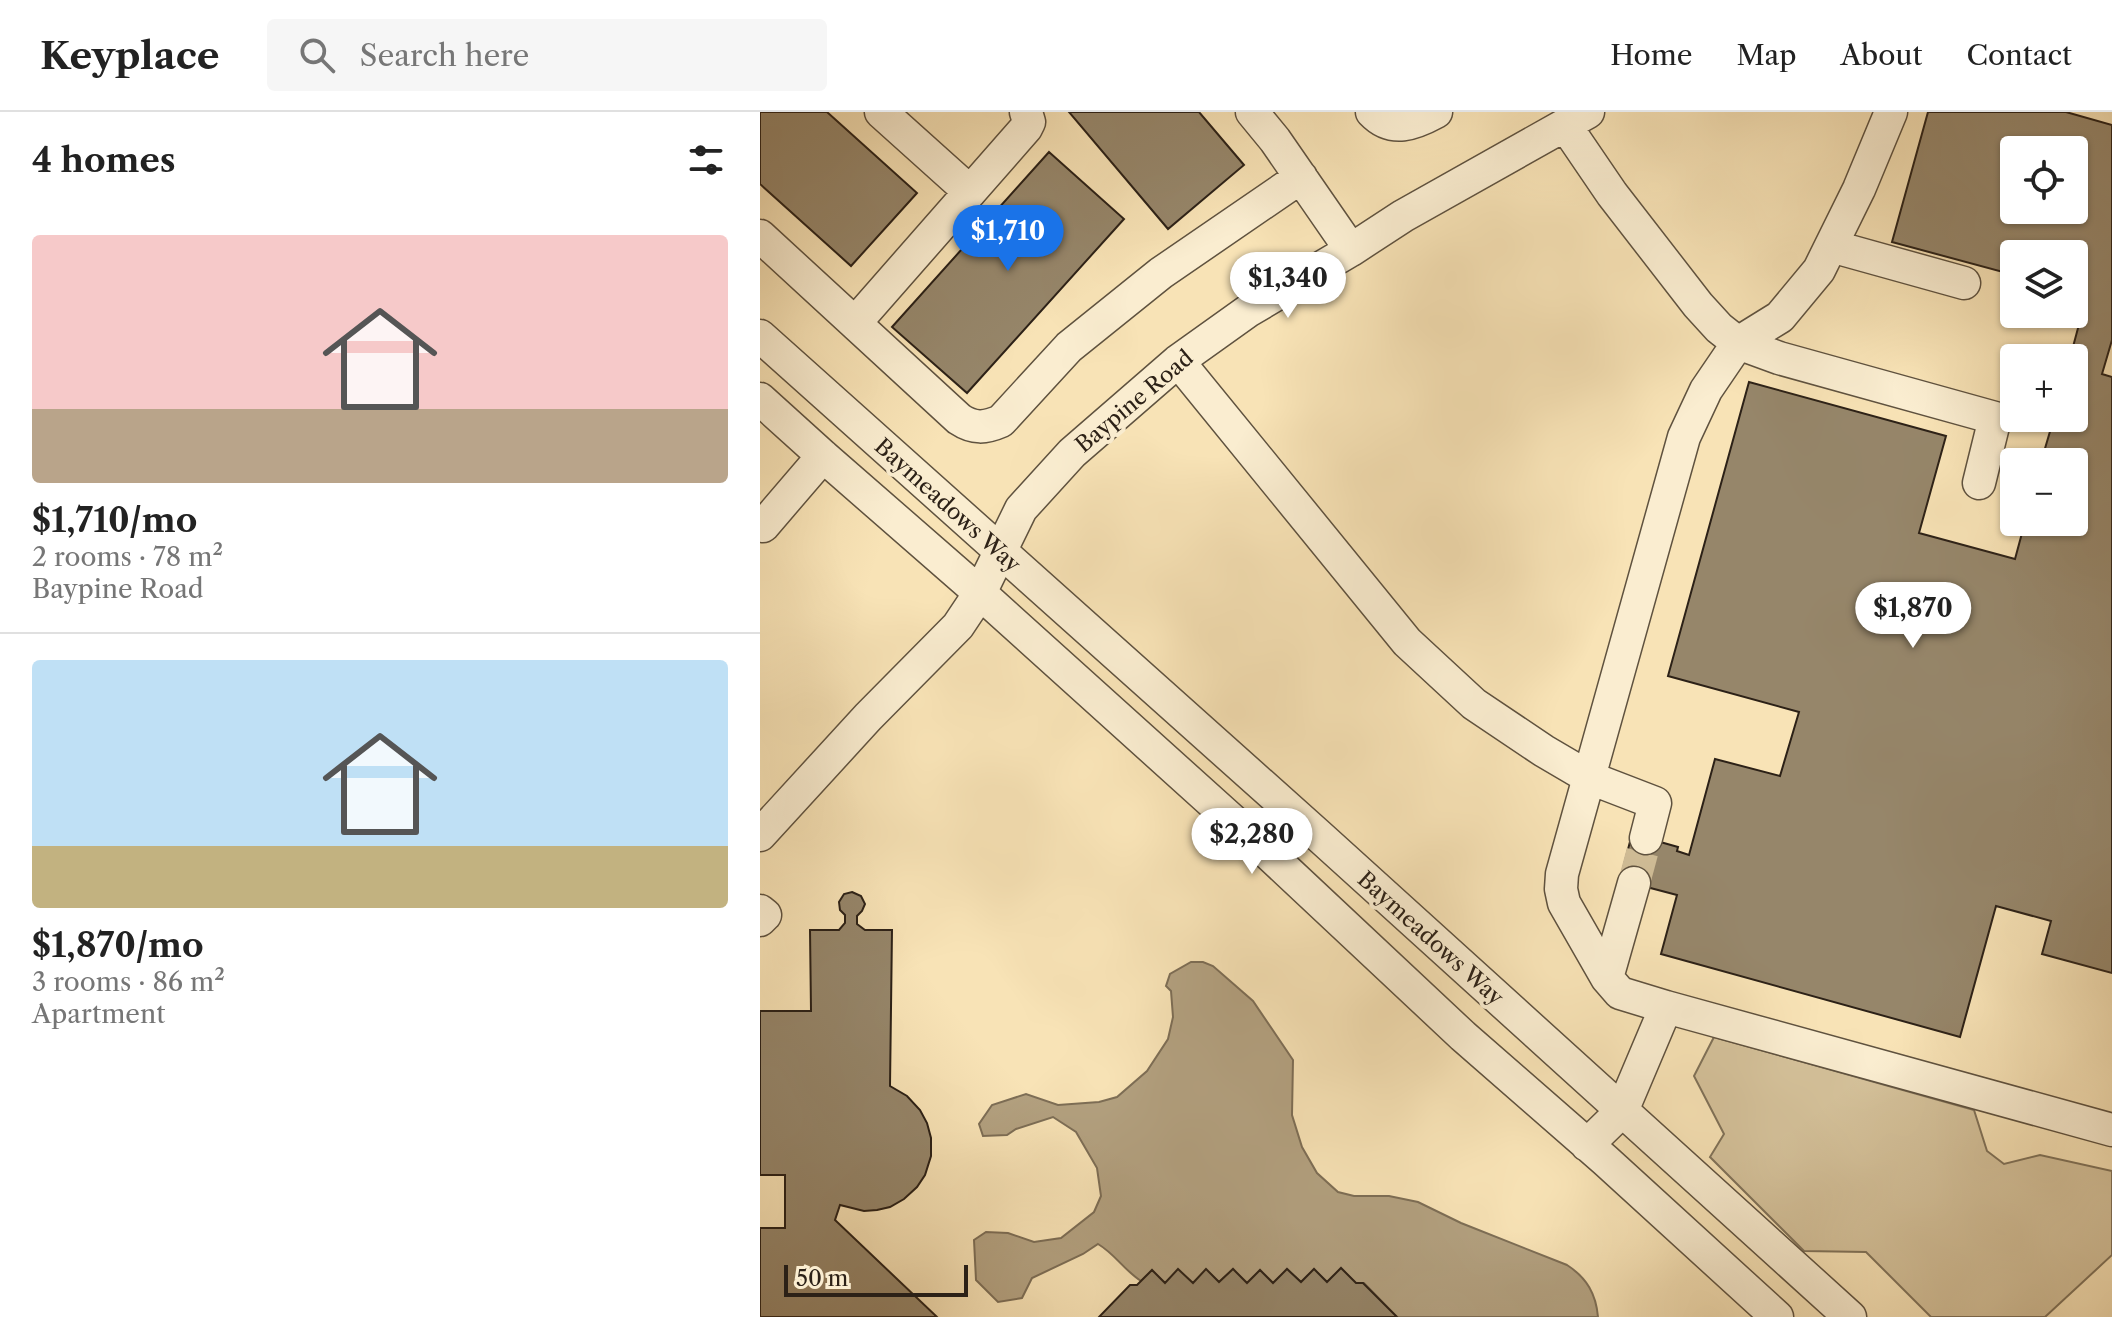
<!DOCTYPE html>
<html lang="en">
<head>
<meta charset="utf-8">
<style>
  :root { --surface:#fff; --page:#f6f6f6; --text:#222; --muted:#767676; --line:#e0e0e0; --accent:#1a73e8 }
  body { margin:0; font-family:"Libre Caslon Text",serif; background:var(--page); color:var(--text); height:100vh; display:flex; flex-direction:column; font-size:30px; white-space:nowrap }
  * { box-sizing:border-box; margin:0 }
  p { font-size:26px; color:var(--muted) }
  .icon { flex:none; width:44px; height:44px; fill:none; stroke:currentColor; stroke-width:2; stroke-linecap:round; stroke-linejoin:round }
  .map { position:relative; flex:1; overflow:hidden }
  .side { display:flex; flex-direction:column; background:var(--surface); width:760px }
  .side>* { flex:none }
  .buttons { position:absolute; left:1240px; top:24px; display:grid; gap:16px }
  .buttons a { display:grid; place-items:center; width:88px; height:88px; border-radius:8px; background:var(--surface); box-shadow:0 2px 6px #0004; font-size:40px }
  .scale { position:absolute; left:24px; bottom:20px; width:184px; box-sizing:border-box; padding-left:8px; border:4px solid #2c2117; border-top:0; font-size:22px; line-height:28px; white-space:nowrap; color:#2c2117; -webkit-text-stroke:6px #faedd0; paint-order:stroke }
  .price { position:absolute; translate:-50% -68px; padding:0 18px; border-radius:28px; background:#fff; color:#222; font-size:26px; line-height:52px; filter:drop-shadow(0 2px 4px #0008) }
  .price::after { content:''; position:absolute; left:50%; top:48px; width:24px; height:18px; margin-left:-12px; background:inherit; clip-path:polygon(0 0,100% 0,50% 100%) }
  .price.current { background:var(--accent); color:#fff }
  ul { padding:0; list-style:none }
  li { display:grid; align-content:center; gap:16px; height:424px; padding:0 32px }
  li+li { border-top:2px solid var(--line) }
  li span { display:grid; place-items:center; height:248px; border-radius:8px; color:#555 }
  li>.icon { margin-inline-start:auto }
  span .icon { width:144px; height:144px; fill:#fffc; stroke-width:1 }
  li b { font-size:34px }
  h2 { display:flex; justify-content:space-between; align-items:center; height:96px; padding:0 32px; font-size:34px }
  header { display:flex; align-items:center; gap:48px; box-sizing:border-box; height:112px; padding:0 40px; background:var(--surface); border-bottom:2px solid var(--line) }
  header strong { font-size:38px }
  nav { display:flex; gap:44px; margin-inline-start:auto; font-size:28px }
  .search { width:560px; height:72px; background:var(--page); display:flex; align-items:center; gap:20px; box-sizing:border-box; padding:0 28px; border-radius:8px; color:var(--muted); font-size:30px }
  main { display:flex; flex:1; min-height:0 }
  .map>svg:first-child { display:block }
  .green { fill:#d5c29b; stroke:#807259; stroke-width:2 }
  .water { fill:#b3a180; stroke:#7d6e56; stroke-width:2 }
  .building { fill:#96866a; stroke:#2c2117; stroke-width:2; fill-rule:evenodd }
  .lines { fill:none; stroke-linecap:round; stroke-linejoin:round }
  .minor-tunnel { stroke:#cfbc96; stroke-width:32; stroke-dasharray:32 16; stroke-linecap:butt }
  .minor-casing { stroke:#5f523f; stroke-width:35 }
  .minor { stroke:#faedd0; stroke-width:32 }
  .labels { text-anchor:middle; stroke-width:8; stroke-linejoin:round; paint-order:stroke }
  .street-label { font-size:22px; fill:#2c2117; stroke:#faedd0 }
</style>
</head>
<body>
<header>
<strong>Keyplace</strong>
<div class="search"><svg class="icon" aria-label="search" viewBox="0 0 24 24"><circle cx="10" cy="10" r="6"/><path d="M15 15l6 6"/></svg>Search here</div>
<nav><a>Home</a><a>Map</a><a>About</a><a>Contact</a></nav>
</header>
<main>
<section class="side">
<h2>4 homes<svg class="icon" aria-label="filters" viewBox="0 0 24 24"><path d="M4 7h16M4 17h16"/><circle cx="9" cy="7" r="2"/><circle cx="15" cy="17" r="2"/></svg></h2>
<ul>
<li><span style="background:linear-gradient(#f6c9c9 70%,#b9a48a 0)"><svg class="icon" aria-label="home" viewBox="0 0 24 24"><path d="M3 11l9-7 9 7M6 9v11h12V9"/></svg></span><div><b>$1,710/mo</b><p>2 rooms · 78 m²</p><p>Baypine Road</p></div></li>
<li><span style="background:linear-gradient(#bfe0f5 75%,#c2b280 0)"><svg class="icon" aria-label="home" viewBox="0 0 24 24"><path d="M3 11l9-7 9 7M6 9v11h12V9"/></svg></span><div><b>$1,870/mo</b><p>3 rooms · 86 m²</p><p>Apartment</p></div></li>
</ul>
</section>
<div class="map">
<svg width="1352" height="1205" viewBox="0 0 1352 1205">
  <rect width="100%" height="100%" fill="#f8e3b6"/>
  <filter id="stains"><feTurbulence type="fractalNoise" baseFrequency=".0025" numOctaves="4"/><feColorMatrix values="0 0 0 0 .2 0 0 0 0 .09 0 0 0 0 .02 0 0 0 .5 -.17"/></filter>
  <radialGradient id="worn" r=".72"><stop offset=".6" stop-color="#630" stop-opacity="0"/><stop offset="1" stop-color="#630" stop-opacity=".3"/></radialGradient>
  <!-- green -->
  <path class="green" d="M 954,925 L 1214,998 L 1227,1039 L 1244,1052 L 1280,1043 L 1352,1059 L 1352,1143 L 1285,1205 L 1171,1205 L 1106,1140 L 1044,1139 L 950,1045 L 964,1022 L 934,964 Z"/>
  <!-- water -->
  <path class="water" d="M 431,850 L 443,850 L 453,854 L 493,889 L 533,948 L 532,1003 L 542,1035 L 557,1061 L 578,1080 L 594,1084 L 629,1084 L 658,1090 L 701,1111 L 807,1153 C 827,1166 836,1182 838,1205 L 637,1205 L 604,1171 L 596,1171 L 581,1156 L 567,1170 L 554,1157 L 541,1170 L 527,1157 L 513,1171 L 500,1158 L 487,1171 L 473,1157 L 459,1170 L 446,1158 L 433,1171 L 405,1171 L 392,1158 L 381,1169 C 364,1158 355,1142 338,1132 L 323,1142 L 272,1166 L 262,1186 L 238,1190 L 216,1168 L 214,1128 L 226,1120 L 248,1121 L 274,1130 L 301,1126 L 334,1100 L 341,1084 L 337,1056 L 316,1020 L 293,1005 L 256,1017 L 247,1023 L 223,1024 L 219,1012 L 232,993 L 266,982 L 298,993 L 339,990 L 357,985 L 387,959 L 408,927 L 413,905 L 411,879 L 406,874 L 410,862 Z"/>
  <!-- building -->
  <path class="building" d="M 0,0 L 67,0 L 157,81 L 91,154 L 0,72 Z
    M 309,0 L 439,0 L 484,53 L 408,117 Z
    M 1168,0 L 1306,0 L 1352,13 L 1352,228 L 1342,262 L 1352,265 L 1352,861 L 1282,842 L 1291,809 L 1236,794 L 1200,925 L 901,842 L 917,783 L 860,768 L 872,722 L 918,735 L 917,739 L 929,743 L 955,647 L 1020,664 L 1039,600 L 908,564 L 989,270 L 1186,324 L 1159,421 L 1255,447 L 1265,410 L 1314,410 L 1314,350 L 1281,350 L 1294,306 L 1314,306 L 1314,246 L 1310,246 L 1321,205 L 1310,202 L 1314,202 L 1314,142 L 1254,142 L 1254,163 L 1132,130 ZM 1254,38 L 1314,38 L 1314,98 L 1254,98 Z
    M 289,40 L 364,107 L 207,281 L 132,215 Z
    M 92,780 L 101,784 L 105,792 L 102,799 L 97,804 L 97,812 L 105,818 L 132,818 L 130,974 L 147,984 L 160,998 L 167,1011 L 171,1026 L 171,1044 L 165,1063 L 157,1075 L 144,1087 L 130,1095 L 117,1098 L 104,1099 L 80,1093 L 75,1108 L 177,1205 L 0,1205 L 0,1116 L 25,1116 L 25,1063 L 0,1063 L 0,899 L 51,899 L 50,818 L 79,818 L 85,811 L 85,803 L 80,798 L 79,790 L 84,782 Z
    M 581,1156 L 596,1171 L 603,1171 L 637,1205 L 339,1205 L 370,1173 L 377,1173 L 392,1158 L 405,1171 L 418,1157 L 433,1171 L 446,1157 L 459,1170 L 473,1157 L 487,1171 L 500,1158 L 513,1171 L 527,1157 L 541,1170 L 554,1157 L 567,1170 Z"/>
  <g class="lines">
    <!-- minor-tunnel -->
    <path class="minor-tunnel" d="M 874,771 L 886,726"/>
    <!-- minor casing -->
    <g class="minor-casing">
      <path id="minor" d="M 121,0 L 210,80
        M 492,0 L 515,28 L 591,138
        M 612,0 C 632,21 654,12 676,0
        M 805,13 L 852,82 L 938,193 L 959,216 L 978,231 L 1019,246 L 1235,306 L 1219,371
        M 0,124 L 199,307 C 214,317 225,316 241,309 L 309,235 L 401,161 L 541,65
        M 1071,134 L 1204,171
        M 95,211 L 266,16 L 269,10 L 266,0
        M 0,224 L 558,723 L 1090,1205
        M 418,249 L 647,530 L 714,592 L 784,639 L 830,666 L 895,691 L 886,726
        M 0,287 L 63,344 L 220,481 L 495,729 L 703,924 L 845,1048 L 1017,1205
        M 0,411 L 3,414 L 63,344
        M 0,723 L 108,605 L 198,514 L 220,481 L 261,397 L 312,341 L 418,249 L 488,199 L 591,138 L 643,104 L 828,0
        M 0,799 L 5,803 L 0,808
        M 847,866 L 874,771
        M 906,895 L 860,881 L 847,866 L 804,791 L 801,777 L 802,762 L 924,325 L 946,278 L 978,231 L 1020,205 L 1059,158 L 1099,77 L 1131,0
        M 827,1033 L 862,999 L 906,895 L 1352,1018"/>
    </g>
    <!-- minor -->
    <use href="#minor" class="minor"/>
  </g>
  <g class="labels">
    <!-- street labels -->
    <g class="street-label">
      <text transform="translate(374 289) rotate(-40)" y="8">Baypine Road</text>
      <text transform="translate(188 393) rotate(42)" y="8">Baymeadows Way</text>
      <text transform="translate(671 826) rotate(42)" y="8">Baymeadows Way</text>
    </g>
  </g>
  <rect width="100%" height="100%" filter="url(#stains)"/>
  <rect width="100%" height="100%" fill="url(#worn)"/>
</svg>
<div class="buttons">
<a><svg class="icon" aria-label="locate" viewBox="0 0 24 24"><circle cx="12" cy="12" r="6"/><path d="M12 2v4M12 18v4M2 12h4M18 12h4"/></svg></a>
<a><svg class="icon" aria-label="layers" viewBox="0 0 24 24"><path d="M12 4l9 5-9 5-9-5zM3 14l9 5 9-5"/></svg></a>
<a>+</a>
<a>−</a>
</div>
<div class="scale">50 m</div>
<b class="price current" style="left:248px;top:161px">$1,710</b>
<b class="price" style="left:528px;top:208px">$1,340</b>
<b class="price" style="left:1153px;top:538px">$1,870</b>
<b class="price" style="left:492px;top:764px">$2,280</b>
</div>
</main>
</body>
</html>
